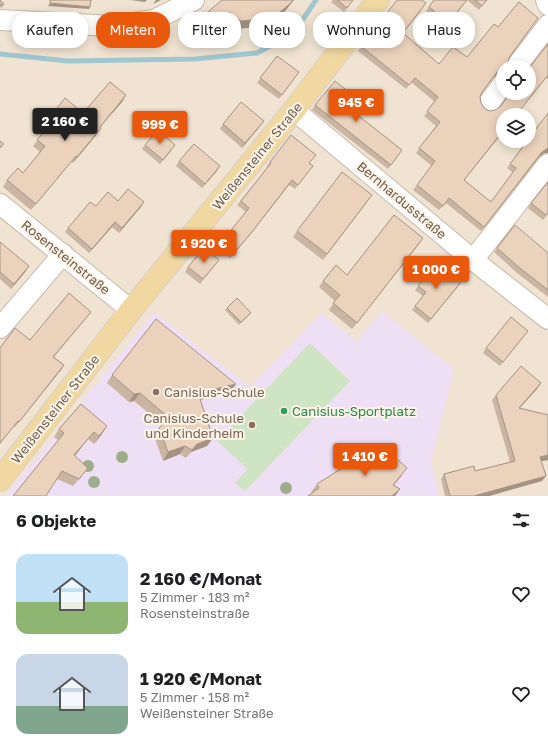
<!DOCTYPE html>
<html lang="de">
<head>
<meta charset="utf-8">
<style>
  :root { --surface:#fff; --page:#f2f2f2; --text:#202124; --muted:#757577; --accent:#ea580c }
  body { margin:0; font-family:"Golos Text",sans-serif; background:var(--page); color:var(--text); height:100vh; display:flex; flex-direction:column; font-size:15px; white-space:nowrap }
  * { box-sizing:border-box; margin:0 }
  p { font-size:13px; color:var(--muted) }
  .icon { flex:none; width:22px; height:22px; fill:none; stroke:currentColor; stroke-width:2; stroke-linecap:round; stroke-linejoin:round }
  .map { position:relative; height:496px; overflow:hidden }
  .sheet { display:flex; flex-direction:column; background:var(--surface); flex:1 }
  .sheet>* { flex:none }
  .banner { position:absolute; left:12px; top:12px; width:524px; height:36px; display:flex; gap:8px }
  .fabs { position:absolute; left:496px; top:60px; display:grid; gap:8px }
  .fabs a { display:grid; place-items:center; width:40px; height:40px; border-radius:50%; background:var(--surface); box-shadow:0 2px 10px #0003; font-size:20px }
  .price { position:absolute; translate:-50% -34px; padding:0 9px; border-radius:4px; background:var(--accent); color:#fff; font-size:13px; line-height:26px; filter:drop-shadow(0 1px 2px #0008) }
  .price::after { content:''; position:absolute; left:50%; top:24px; width:12px; height:9px; margin-left:-6px; background:inherit; clip-path:polygon(0 0,100% 0,50% 100%) }
  .price.on { background:#222; color:#fff }
  ul { padding:0; list-style:none }
  li { display:flex; align-items:center; gap:12px; height:100px; padding:0 16px }
  li span { display:grid; place-items:center; flex:none; width:112px; height:80px; border-radius:12px; color:#555 }
  li>.icon { margin-inline-start:auto }
  span .icon { width:48px; height:48px; fill:#fffc; stroke-width:1 }
  li b { font-size:17px }
  h2 { display:flex; justify-content:space-between; align-items:center; height:48px; padding:0 16px; font-size:17px }
  .pill { padding:0 14px; border-radius:16px; background:var(--surface); box-shadow:0 2px 10px #0003; font-size:14px; line-height:36px }
  .pill.on { background:var(--accent); color:#fff }
  .map>svg:first-child { display:block }
  .residential { fill:#f0e3d1; fill-rule:evenodd }
  .education { fill:#eedff5 }
  .green { fill:#cee4c2 }
  .lines { fill:none; stroke-linecap:round; stroke-linejoin:round }
  .stream { stroke:#a0c6d0; stroke-width:5 }
  .minor-casing { stroke:#c8b9aa; stroke-width:22 }
  .major-casing { stroke:#d6d1cd; stroke-width:24 }
  .minor { stroke:#fff; stroke-width:20 }
  .major { stroke:#f1d8a0; stroke-width:22 }
  .tree { fill:#9eae8d }
  .wall { fill:#cab5a2 }
  .shaded-wall { fill:#a49384 }
  .building { fill:#ebd2bc; stroke:#a49384 }
  .education-dot { fill:#8d6e63; stroke:#fdf5e7; stroke-width:1.5 }
  .leisure-dot { fill:#2e9e5b; stroke:#fdf5e7; stroke-width:1.5 }
  .labels { text-anchor:middle; stroke-width:4; stroke-linejoin:round; paint-order:stroke }
  .street-label { font-size:13px; fill:#6d594b; stroke:#fdf5e7 }
  .education-label { font-size:13px; fill:#785e54; stroke:#fdf5e7; text-anchor:start }
  .leisure-label { font-size:13px; fill:#27864d; stroke:#fdf5e7; text-anchor:start }
</style>
</head>
<body>
<div class="map">
<svg width="548" height="496" viewBox="0 0 548 496">
  <rect width="100%" height="100%" fill="#f9f1e2"/>
  <!-- residential -->
  <path class="residential" d="M 0,0 L 548,0 L 548,496 L 0,496 ZM 503,67 L 529,67 L 529,93 L 503,93 ZM 503,115 L 529,115 L 529,141 L 503,141 Z"/>
  <!-- education -->
  <path class="education" d="M 382,311 L 454,369 L 431,462 L 440,496 L 6,496 L 154,312 L 250,387 L 321,313 L 357,341 Z"/>
  <!-- green -->
  <path class="green" d="M 310,343 L 350,381 L 245,491 L 235,483 L 248,469 L 217,441 Z"/>
  <g class="lines">
    <!-- stream -->
    <path class="stream" d="M 0,54 L 68,61 L 195,59 L 257,53 L 281,40 L 297,28 L 316,0"/>
    <!-- minor casing -->
    <g class="minor-casing">
      <path id="minor" d="M 546,0 L 548,5
        M 0,20 L 112,26 L 154,20 L 194,0
        M 516,67 L 548,25
        M 488,104 L 503,84
        M 294,110 L 473,260 L 548,319
        M 0,204 L 131,310
        M 473,260 L 548,164
        M 0,328 L 63,254"/>
    </g>
    <!-- major casing -->
    <g class="major-casing">
      <path id="major" d="M 0,480 L 131,310 L 294,110 L 378,0"/>
    </g>
    <!-- minor -->
    <use href="#minor" class="minor"/>
    <!-- major -->
    <use href="#major" class="major"/>
  </g>
  <!-- trees -->
  <g class="tree">
    <circle cx="122" cy="457" r="6"/>
    <circle cx="88" cy="466" r="6"/>
    <circle cx="94" cy="482" r="6"/>
    <circle cx="286" cy="488" r="6"/>
  </g>
  <!-- wall -->
  <path class="wall" d="M 0,0 L 4,4 L 2,8 L 0,7 Z
    M 222,0 L 286,10 L 267,26 L 235,29 L 224,20 L 206,37 L 197,25 L 202,17 Z
    M 333,0 L 353,0 L 344,12 L 331,2 Z
    M 434,0 L 487,0 L 479,10 L 467,0 L 446,27 L 426,11 Z
    M 423,8 L 403,33 L 439,64 L 467,57 L 510,56 L 503,67 L 503,73 L 499,73 L 494,77 L 482,93 L 480,97 L 481,103 L 485,109 L 490,111 L 495,110 L 501,106 L 548,44 L 548,80 L 546,78 L 516,115 L 503,115 L 503,132 L 464,180 L 491,202 L 513,173 L 507,168 L 527,141 L 544,153 L 539,157 L 481,231 L 446,203 L 439,210 L 413,190 L 432,166 L 416,153 L 436,126 L 424,116 L 435,102 L 411,82 L 406,89 L 358,51 L 361,46 Z
    M 277,56 L 299,72 L 279,99 L 257,83 Z
    M 126,95 L 122,102 L 100,127 L 97,134 L 73,163 L 71,162 L 31,210 L 3,187 L 7,180 L 23,173 L 40,152 L 33,146 L 53,121 L 50,118 L 54,112 L 83,113 Z
    M 351,101 L 347,107 L 399,155 L 388,169 L 312,110 L 315,105 Z
    M 223,124 L 261,125 L 242,148 L 220,129 Z
    M 145,145 L 172,150 L 160,164 L 142,149 Z
    M 179,161 L 220,166 L 202,188 L 176,166 Z
    M 270,162 L 310,163 L 313,166 L 295,189 L 289,185 L 248,237 L 230,258 L 217,249 L 246,212 L 237,205 L 268,167 L 267,166 Z
    M 118,201 L 144,202 L 119,233 L 112,227 L 89,253 L 65,232 L 68,228 L 96,206 Z
    M 368,201 L 323,260 L 293,237 L 297,231 Z
    M 531,203 L 548,214 L 543,220 L 528,208 Z
    M 0,242 L 26,271 L 11,289 L 0,279 Z
    M 419,244 L 352,329 L 329,310 L 335,301 L 319,287 L 323,281 L 347,275 Z
    M 497,248 L 548,253 L 548,297 L 517,273 L 494,252 Z
    M 216,264 L 200,284 L 185,272 L 188,267 Z
    M 418,286 L 458,287 L 428,323 L 412,310 L 423,296 L 415,290 Z
    M 227,308 L 251,313 L 239,325 L 225,310 Z
    M 91,312 L 54,357 L 64,365 L 15,427 L 14,426 L 0,444 L 0,348 L 30,340 Z
    M 525,335 L 500,366 L 483,353 L 486,348 Z
    M 112,375 L 230,392 L 200,400 L 213,438 L 207,446 L 191,452 L 186,458 L 180,454 L 163,461 L 154,436 L 163,425 L 134,401 L 129,402 L 107,383 Z
    M 541,383 L 537,389 L 520,408 L 548,415 L 548,460 L 542,461 L 542,481 L 489,496 L 445,496 L 441,479 L 444,474 L 475,471 L 510,462 L 492,400 L 496,395 Z
    M 81,404 L 102,434 L 94,444 L 88,439 L 75,456 L 82,476 L 73,486 L 57,479 L 58,440 L 54,437 L 59,429 Z
    M 351,464 L 402,476 L 394,485 L 400,489 L 395,496 L 308,496 L 312,493 L 311,492 L 317,484 Z"/>
  <!-- shaded-wall -->
  <path class="shaded-wall" d="M 130,0 L 147,0 L 145,2 Z
    M 156,0 L 161,0 L 153,4 Z
    M 294,0 L 286,10 L 267,26 L 235,29 L 241,21 Z
    M 50,3 L 90,7 L 89,9 L 48,6 Z
    M 229,12 L 224,20 L 206,37 L 212,28 Z
    M 502,69 L 503,69 L 503,73 L 499,73 L 494,77 L 497,72 Z
    M 126,95 L 122,102 L 95,133 L 100,127 Z
    M 264,121 L 261,125 L 242,148 L 245,143 Z
    M 101,128 L 97,134 L 73,163 L 77,157 Z
    M 503,131 L 503,132 L 461,184 L 464,180 Z
    M 548,148 L 548,153 L 544,153 L 539,157 L 481,231 L 542,152 Z
    M 220,166 L 217,171 L 202,188 L 205,184 Z
    M 289,185 L 248,237 L 230,258 L 233,254 Z
    M 144,202 L 141,207 L 119,233 L 122,228 Z
    M 115,222 L 112,227 L 89,253 L 92,249 Z
    M 423,238 L 419,244 L 352,329 L 357,323 Z
    M 29,266 L 26,271 L 11,289 L 14,284 Z
    M 64,365 L 61,370 L 15,427 L 19,422 Z
    M 541,383 L 537,389 L 515,413 L 519,408 Z
    M 236,384 L 230,392 L 192,402 L 198,393 Z
    M 140,393 L 134,401 L 129,402 L 134,394 Z
    M 107,426 L 102,434 L 94,444 L 99,436 Z
    M 94,432 L 88,439 L 69,463 L 74,455 Z
    M 213,438 L 207,446 L 191,452 L 186,458 L 197,444 Z
    M 185,446 L 180,454 L 163,461 L 168,452 Z
    M 548,455 L 548,460 L 537,462 L 540,457 Z
    M 546,476 L 542,481 L 489,496 L 474,496 Z
    M 400,489 L 395,496 L 392,496 Z"/>
  <!-- building -->
  <path class="building" d="M 0,0 L 4,4 L 3,5 L 0,4 Z
    M 50,0 L 91,0 L 90,7 L 50,3 Z
    M 222,0 L 293,0 L 292,2 L 273,18 L 241,21 L 229,12 L 212,28 L 202,17 Z
    M 337,0 L 353,0 L 347,8 Z
    M 397,0 L 422,0 L 426,3 L 403,33 L 439,64 L 453,47 L 467,57 L 494,24 L 498,27 L 519,2 L 538,18 L 510,56 L 508,61 L 510,67 L 503,67 L 503,69 L 497,72 L 482,92 L 480,97 L 481,103 L 485,109 L 490,111 L 495,110 L 501,106 L 510,93 L 529,93 L 529,68 L 548,44 L 548,75 L 516,115 L 503,115 L 503,131 L 464,180 L 491,202 L 516,168 L 510,164 L 527,141 L 529,141 L 529,138 L 548,113 L 548,148 L 542,152 L 484,227 L 449,198 L 443,206 L 417,185 L 435,161 L 419,148 L 440,122 L 427,111 L 438,97 L 415,78 L 409,85 L 361,46 Z
    M 434,0 L 467,0 L 448,23 L 429,7 Z
    M 475,0 L 487,0 L 482,6 Z
    M 277,56 L 299,72 L 282,95 L 260,78 Z
    M 335,81 L 354,96 L 346,106 L 402,150 L 391,165 L 315,105 Z
    M 110,82 L 126,95 L 100,127 L 101,128 L 77,157 L 76,156 L 36,204 L 7,180 L 18,168 L 23,173 L 45,146 L 37,140 L 58,115 L 54,112 L 65,98 L 83,113 Z
    M 241,102 L 264,121 L 245,143 L 223,124 Z
    M 158,130 L 175,145 L 163,160 L 145,145 Z
    M 291,135 L 316,155 L 309,163 L 313,166 L 298,185 L 292,180 L 252,232 L 233,254 L 220,244 L 249,208 L 241,201 L 271,163 L 270,162 Z
    M 0,141 L 4,144 L 0,148 Z
    M 194,144 L 220,166 L 205,184 L 179,161 Z
    M 342,172 L 372,195 L 327,254 L 297,231 Z
    M 548,182 L 548,213 L 546,215 L 531,203 Z
    M 128,189 L 144,202 L 122,228 L 115,222 L 92,249 L 68,228 L 90,202 L 96,206 L 108,192 L 118,201 Z
    M 394,215 L 423,238 L 357,323 L 333,303 L 340,295 L 323,281 L 336,265 L 347,275 Z
    M 515,225 L 548,253 L 548,290 L 521,269 L 497,248 Z
    M 0,242 L 29,266 L 14,284 L 0,272 Z
    M 204,248 L 219,260 L 203,279 L 188,267 Z
    M 436,263 L 461,282 L 431,319 L 415,306 L 426,292 L 418,286 Z
    M 69,293 L 91,312 L 53,357 L 64,365 L 19,422 L 18,421 L 0,443 L 0,348 L 15,328 L 30,340 Z
    M 237,298 L 251,313 L 241,322 L 227,308 Z
    M 511,317 L 528,331 L 503,362 L 486,348 Z
    M 156,319 L 236,384 L 198,393 L 213,438 L 197,444 L 192,450 L 185,446 L 168,452 L 159,428 L 169,418 L 140,393 L 134,394 L 112,375 Z
    M 521,366 L 541,383 L 519,408 L 548,415 L 548,455 L 540,457 L 546,476 L 474,496 L 450,496 L 444,474 L 474,466 L 475,471 L 515,461 L 496,395 Z
    M 81,404 L 107,426 L 99,436 L 94,432 L 74,455 L 88,468 L 79,479 L 62,471 L 46,496 L 13,496 L 64,433 L 59,429 Z
    M 378,448 L 389,452 L 407,468 L 393,485 L 400,489 L 392,496 L 308,496 L 319,488 L 317,484 L 350,463 L 351,464 Z"/>
  <!-- markers -->
  <g class="education-dot">
    <circle cx="156" cy="392" r="4"/>
    <circle cx="252" cy="425" r="4"/>
  </g>
  <circle class="leisure-dot" cx="284" cy="411" r="4"/>
  <g class="labels">
    <!-- street labels -->
    <g class="street-label">
      <text transform="translate(257 156) rotate(-51)" y="5">Weißensteiner Straße</text>
      <text transform="translate(402 200) rotate(40)" y="5">Bernhardusstraße</text>
      <text transform="translate(66 257) rotate(39)" y="5">Rosensteinstraße</text>
      <text transform="translate(55 409) rotate(-52)" y="5">Weißensteiner Straße</text>
    </g>
    <!-- education labels -->
    <g class="education-label">
      <text x="164" y="397">Canisius-Schule</text>
      <text x="244" y="423" text-anchor="end">Canisius-Schule<tspan x="244" dy="15">und Kinderheim</tspan></text>
    </g>
    <!-- leisure labels -->
    <g class="leisure-label">
      <text x="292" y="416">Canisius-Sportplatz</text>
    </g>
  </g>
</svg>
<div class="fabs">
<a><svg class="icon" aria-label="locate" viewBox="0 0 24 24"><circle cx="12" cy="12" r="6"/><path d="M12 2v4M12 18v4M2 12h4M18 12h4"/></svg></a>
<a><svg class="icon" aria-label="layers" viewBox="0 0 24 24"><path d="M12 4l9 5-9 5-9-5zM3 14l9 5 9-5"/></svg></a>
</div>
<b class="price" style="left:356px;top:123px">945 €</b>
<b class="price on" style="left:65px;top:142px">2 160 €</b>
<b class="price" style="left:160px;top:145px">999 €</b>
<b class="price" style="left:204px;top:264px">1 920 €</b>
<b class="price" style="left:436px;top:290px">1 000 €</b>
<b class="price" style="left:365px;top:477px">1 410 €</b>
<div class="banner">
<a class="pill">Kaufen</a>
<a class="pill on">Mieten</a>
<a class="pill">Filter</a>
<a class="pill">Neu</a>
<a class="pill">Wohnung</a>
<a class="pill">Haus</a>
</div>
</div>
<section class="sheet">
<h2>6 Objekte<svg class="icon" aria-label="filters" viewBox="0 0 24 24"><path d="M4 7h16M4 17h16"/><circle cx="9" cy="7" r="2"/><circle cx="15" cy="17" r="2"/></svg></h2>
<ul>
<li><span style="background:linear-gradient(#bfe0f5 60%,#8fb573 0)"><svg class="icon" aria-label="home" viewBox="0 0 24 24"><path d="M3 11l9-7 9 7M6 9v11h12V9"/></svg></span><div><b>2 160 €/Monat</b><p>5 Zimmer · 183 m²</p><p>Rosensteinstraße</p></div><svg class="icon" aria-label="heart" viewBox="0 0 24 24"><path d="M12 20l-8-8c-3-5 5-10 8-4 3-6 11-1 8 4z"/></svg></li>
<li><span style="background:linear-gradient(#c9d6e8 65%,#7fa58c 0)"><svg class="icon" aria-label="home" viewBox="0 0 24 24"><path d="M3 11l9-7 9 7M6 9v11h12V9"/></svg></span><div><b>1 920 €/Monat</b><p>5 Zimmer · 158 m²</p><p>Weißensteiner Straße</p></div><svg class="icon" aria-label="heart" viewBox="0 0 24 24"><path d="M12 20l-8-8c-3-5 5-10 8-4 3-6 11-1 8 4z"/></svg></li>
</ul>
</section>
</body>
</html>
